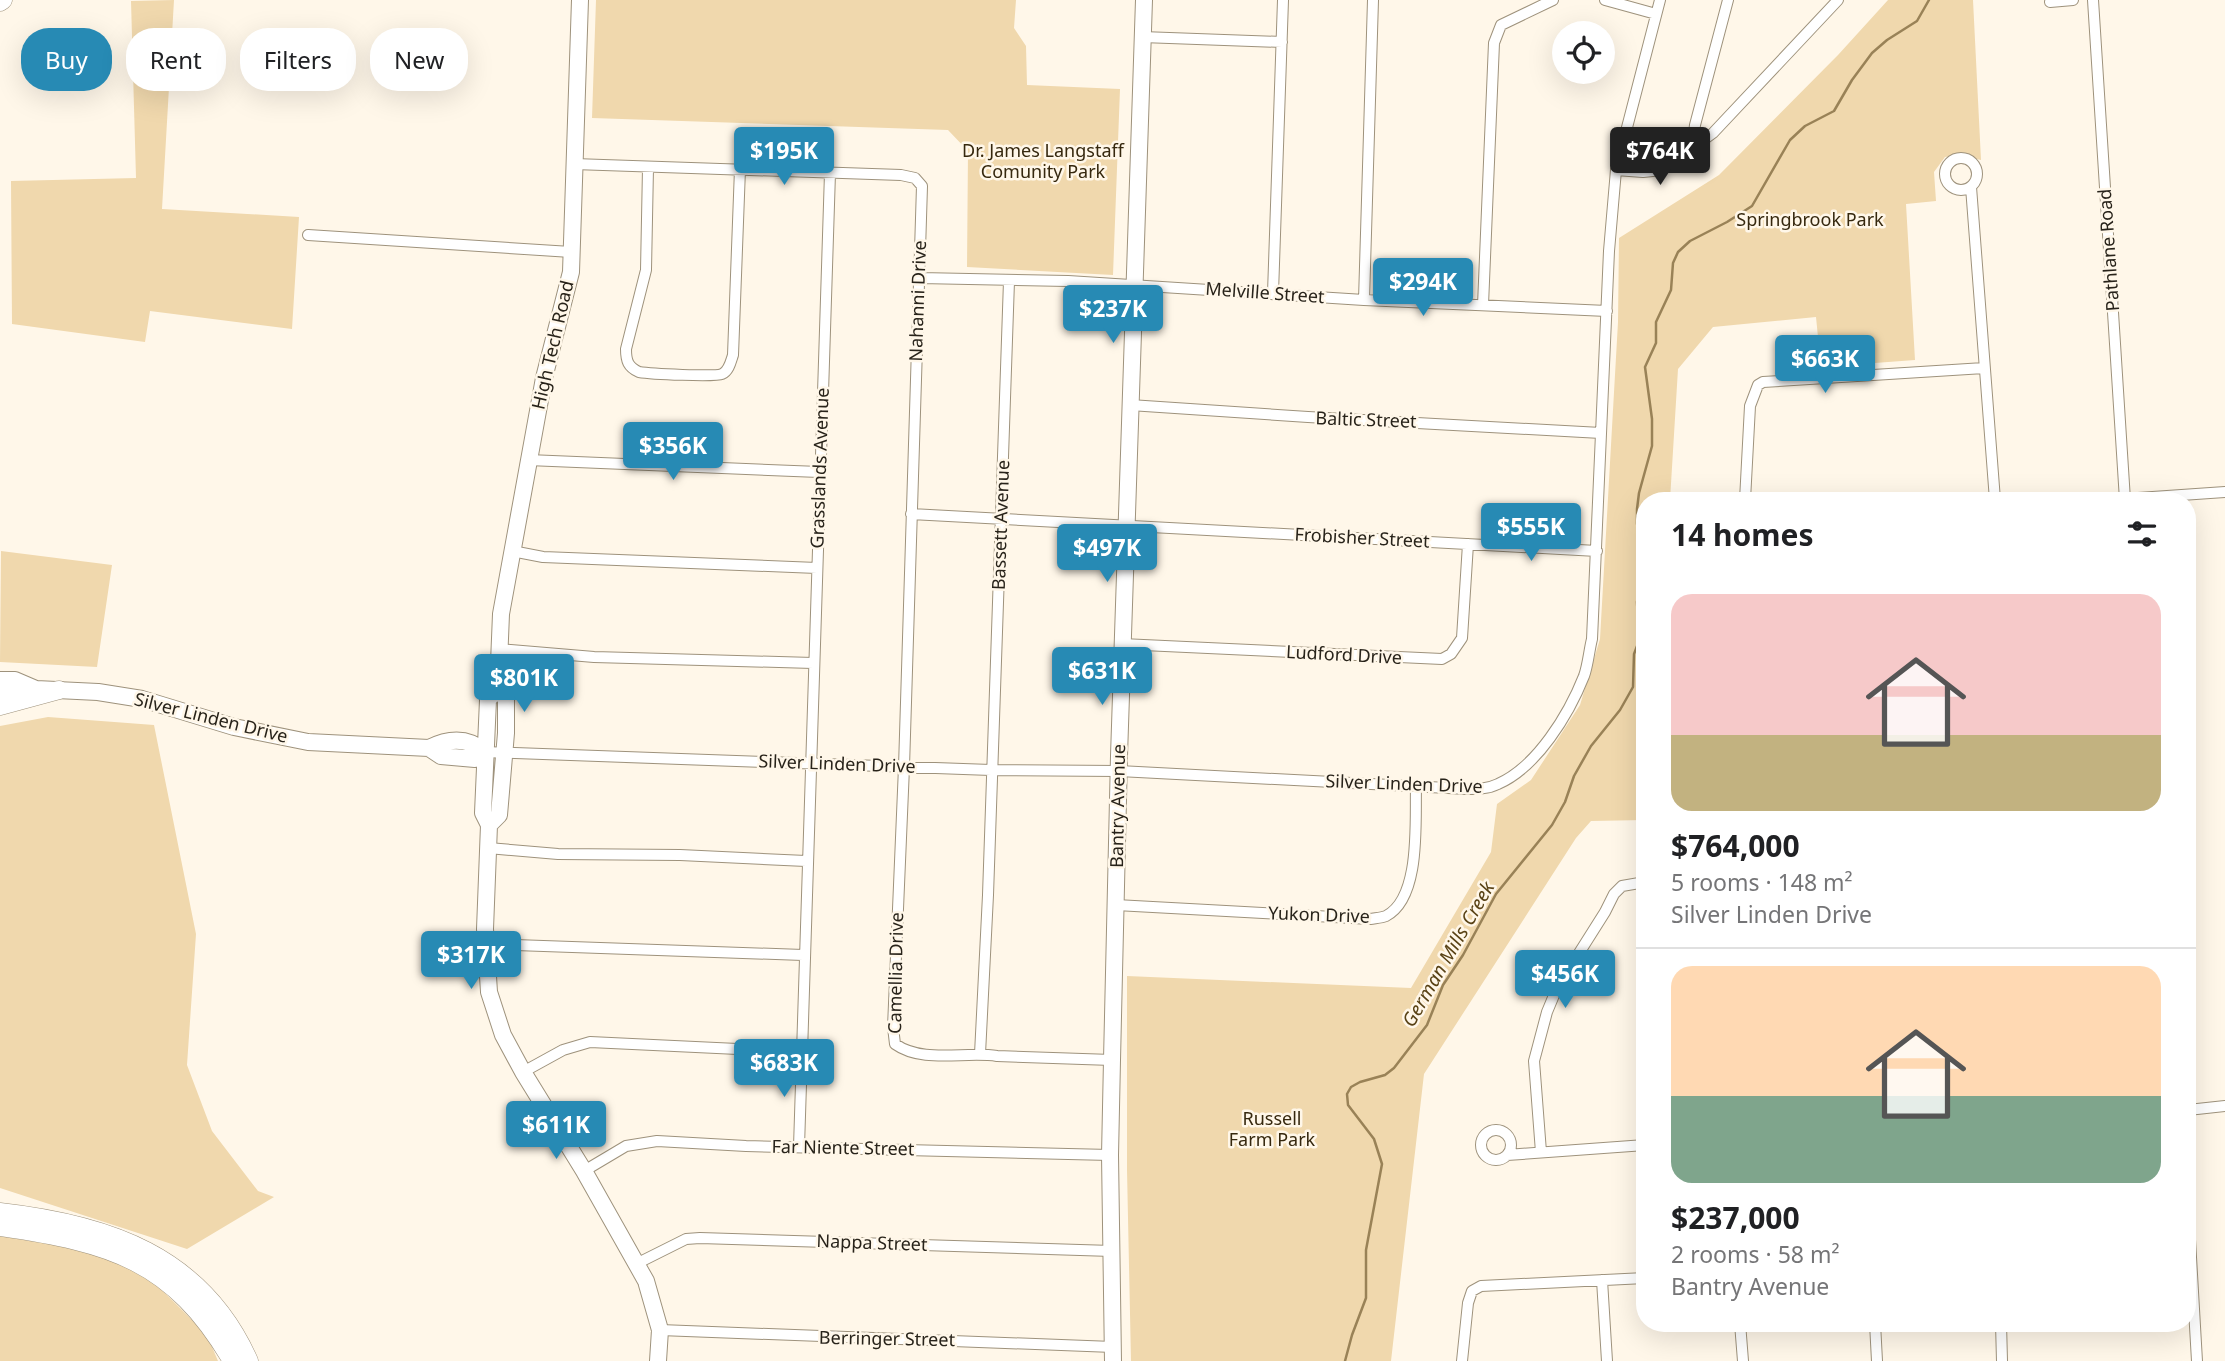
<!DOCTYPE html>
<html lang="en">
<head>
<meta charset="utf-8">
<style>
  :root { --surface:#fff; --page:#f2f2f2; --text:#202124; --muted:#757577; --line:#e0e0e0; --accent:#278ab4 }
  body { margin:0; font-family:"Noto Sans",sans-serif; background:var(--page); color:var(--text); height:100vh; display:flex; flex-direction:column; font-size:26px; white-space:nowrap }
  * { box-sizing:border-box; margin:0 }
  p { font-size:23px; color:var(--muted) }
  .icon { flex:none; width:38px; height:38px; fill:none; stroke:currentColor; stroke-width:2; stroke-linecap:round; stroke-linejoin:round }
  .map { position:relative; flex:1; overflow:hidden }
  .drawer { position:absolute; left:1636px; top:492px; width:560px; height:840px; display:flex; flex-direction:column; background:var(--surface); border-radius:28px; box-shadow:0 7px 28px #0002 }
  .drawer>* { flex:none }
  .hud { position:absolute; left:21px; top:28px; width:665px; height:63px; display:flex; gap:14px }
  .tools { position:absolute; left:1552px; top:21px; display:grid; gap:14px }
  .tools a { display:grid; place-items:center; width:63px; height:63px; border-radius:50%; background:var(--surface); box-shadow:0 7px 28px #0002; font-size:35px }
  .price { position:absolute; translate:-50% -60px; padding:0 16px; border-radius:7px; background:var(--accent); color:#fff; font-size:23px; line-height:46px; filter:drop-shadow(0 2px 4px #0008) }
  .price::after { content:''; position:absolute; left:50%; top:42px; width:21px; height:16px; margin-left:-10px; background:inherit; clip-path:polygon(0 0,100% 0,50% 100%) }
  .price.selected { background:#222; color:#fff }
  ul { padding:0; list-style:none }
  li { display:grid; align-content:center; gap:14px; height:371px; padding:0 35px }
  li+li { border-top:2px solid var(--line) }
  li span { display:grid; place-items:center; height:217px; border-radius:21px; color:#555 }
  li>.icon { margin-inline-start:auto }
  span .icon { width:126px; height:126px; fill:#fffc; stroke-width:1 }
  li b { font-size:30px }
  h2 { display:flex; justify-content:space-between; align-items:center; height:84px; padding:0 35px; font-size:30px }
  .chip { padding:0 24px; border-radius:28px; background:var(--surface); box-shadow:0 7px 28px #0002; font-size:24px; line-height:63px }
  .chip.selected { background:var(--accent); color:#fff }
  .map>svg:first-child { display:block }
  .green { fill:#f0d8ad }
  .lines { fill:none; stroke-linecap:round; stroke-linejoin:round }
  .stream { stroke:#998257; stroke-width:2.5 }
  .street-casing { stroke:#9e927c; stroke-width:12 }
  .secondary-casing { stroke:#9e927c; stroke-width:18 }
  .primary-casing { stroke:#9e927c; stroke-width:19 }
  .street { stroke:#fff; stroke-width:10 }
  .secondary { stroke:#fff; stroke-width:16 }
  .primary { stroke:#fff; stroke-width:18 }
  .labels { text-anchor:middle; stroke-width:5; stroke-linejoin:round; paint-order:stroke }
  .park-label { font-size:18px; fill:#36280e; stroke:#fff7e9 }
  .street-label { font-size:18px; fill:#28231a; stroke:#fff7e9 }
  .water-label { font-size:19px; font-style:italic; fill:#594215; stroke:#fff7e9 }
</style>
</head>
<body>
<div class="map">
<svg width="2225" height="1361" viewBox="0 0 2225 1361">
  <rect width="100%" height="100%" fill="#fff7e9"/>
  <!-- green -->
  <path class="green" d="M 174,0 L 162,209 L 299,217 L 292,329 L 150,311 L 145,342 L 12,324 L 11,181 L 136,178 L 131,1 Z
    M 596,0 L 1016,0 L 1014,28 L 1026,46 L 1027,85 L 1120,89 L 1113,275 L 967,267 L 968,151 L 948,130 L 592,118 Z
    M 1888,0 L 1973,0 L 1981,160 L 1958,155 L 1945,157 L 1934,172 L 1936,201 L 1906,204 L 1915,360 L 1821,367 L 1816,317 L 1713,327 L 1678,369 L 1670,500 L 1645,500 L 1645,820 L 1591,821 L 1576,838 L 1424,1074 L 1391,1361 L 1131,1361 L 1127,1170 L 1127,976 L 1411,988 L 1491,852 L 1497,804 L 1531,780 L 1580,705 L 1600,639 L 1618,322 L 1619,238 L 1719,175 L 1838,55 Z
    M 1,551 L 112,565 L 97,667 L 0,662 Z
    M 48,717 L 154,725 L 196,934 L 187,1065 L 212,1131 L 258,1191 L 274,1197 L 187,1249 L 0,1188 L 0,726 Z
    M 0,1236 L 99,1252 L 156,1284 L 207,1335 L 218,1361 L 0,1361 Z"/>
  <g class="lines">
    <!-- stream -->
    <path class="stream" d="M 1345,1361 L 1352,1335 L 1366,1298 L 1366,1250 L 1382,1164 L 1374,1139 L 1348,1105 L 1347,1094 L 1351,1087 L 1360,1082 L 1385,1075 L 1394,1068 L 1427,1025 L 1443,985 L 1463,955 L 1496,894 L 1552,825 L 1565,802 L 1574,776 L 1591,746 L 1620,710 L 1633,687 L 1634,654 L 1639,641 L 1637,602 L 1642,570 L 1637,523 L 1637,509 L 1639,493 L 1652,446 L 1652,419 L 1645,367 L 1656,343 L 1656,322 L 1671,290 L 1673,263 L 1678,252 L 1690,241 L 1727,222 L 1752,206 L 1790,140 L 1805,126 L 1834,111 L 1852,80 L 1872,53 L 1887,40 L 1917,21 L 1929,0"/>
    <!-- street casing -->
    <g class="street-casing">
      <path id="street" d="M 1605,0 L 1656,14
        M 2093,0 L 2125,500
        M 2050,2 L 2073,0
        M 1142,37 L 1282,42
        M 1692,148 L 1695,125 L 1728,0
        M1945 174a16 16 0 1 1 32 0a16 16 0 1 1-32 0Z
        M 574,164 L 901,175 L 915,178 L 922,186 L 904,767 L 893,1027 L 895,1044 C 923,1064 965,1051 997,1056 L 1112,1060
        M 648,168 L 646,270 L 626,349 C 626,361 628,367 639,372 C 651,374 715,377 722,374 C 729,371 731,361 733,355 L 740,169
        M 1616,170 L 1643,172 L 1662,170 L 1713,133 L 1838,0
        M 1971,187 L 1995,500
        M 308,235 L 571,252
        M 920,278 L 1068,281 L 1364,300 L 1607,311
        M 1273,293 L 1283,0
        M 1364,300 L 1373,0
        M 1483,305 L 1494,43 L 1501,25 L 1553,0
        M 1130,405 L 1308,417 L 1601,433
        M 528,460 L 819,472
        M 1745,500 L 1750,406 L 1758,385 L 1763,382 L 1984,368
        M 2109,500 L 2225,492
        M 911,514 L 1597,551
        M 512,551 L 543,557 L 817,568
        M 1122,644 L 1442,659 L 1451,654 L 1462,638 L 1468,544
        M 498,649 L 594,657 L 813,663
        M 485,752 L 991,770 L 1119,771 L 1467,789 C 1477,789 1488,789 1498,784 C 1537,767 1569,714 1584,676 C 1588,665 1589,651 1592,639 L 1609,251 L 1616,170 L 1660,0
        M 488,848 L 558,854 L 680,855 L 806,861
        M 1116,905 L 1370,919 C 1375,918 1381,918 1386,916 C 1421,898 1415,822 1416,788
        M 486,944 L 803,955
        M 980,1054 L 988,895 L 1009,281
        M 523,1072 L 563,1050 L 590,1042 L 800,1052
        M 2188,1110 L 2225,1106
        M1481 1145a15 15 0 1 1 30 0a15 15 0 1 1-30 0Z
        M 799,1147 L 830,173
        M 1541,1152 L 1534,1061 L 1547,1012 L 1557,988 L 1605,912 L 1614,894 L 1622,886 L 1645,882
        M 1507,1155 L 1645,1145
        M 584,1171 L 626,1146 L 657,1141 L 746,1146 L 1110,1155
        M 2188,1205 L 2197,1361
        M 638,1263 L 686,1239 L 700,1238 L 1112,1251
        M 1602,1280 L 1607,1361
        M 1740,1323 L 1743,1361
        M 1875,1323 L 1877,1361
        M 2001,1323 L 2002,1361
        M 660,1330 L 1113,1347
        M 1462,1361 L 1468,1303 L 1472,1291 L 1481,1286 L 1645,1278"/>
    </g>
    <!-- secondary casing -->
    <g class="secondary-casing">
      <path id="secondary" d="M 0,680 L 15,680 L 36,689
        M 498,687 L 488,700 L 483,813 L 489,825 L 485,929 L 489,992 L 503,1035 L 523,1072 L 584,1171 L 646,1281 L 660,1330 L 658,1361
        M 0,694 L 13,695 L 36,689 L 98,692 L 142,699 L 234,727 L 308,742 L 429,748 C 449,738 468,737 485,752
        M 429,748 L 441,756 L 475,759 L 485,752
        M 489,825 L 499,815 L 506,733 L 506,700 L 498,687 L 501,614 L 544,378 L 571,272 L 580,0
        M 1113,1361 L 1110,1155 L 1112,1060 L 1119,756 L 1144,0"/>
    </g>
    <!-- primary casing -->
    <g class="primary-casing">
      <path id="primary" d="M 0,2 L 3,0
        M 0,706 L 59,690
        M 0,1212 C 107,1224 202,1255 249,1361
        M 0,1227 C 110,1243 173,1260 232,1361"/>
    </g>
    <!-- street -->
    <use href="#street" class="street"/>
    <!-- secondary -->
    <use href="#secondary" class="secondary"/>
    <!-- primary -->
    <use href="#primary" class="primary"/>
  </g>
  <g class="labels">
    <!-- park labels -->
    <g class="park-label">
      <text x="1043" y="157">Dr. James Langstaff<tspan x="1043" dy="21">Comunity Park</tspan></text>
      <text x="1810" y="226">Springbrook Park</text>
      <text x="1272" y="1125">Russell<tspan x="1272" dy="21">Farm Park</tspan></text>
    </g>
    <!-- street labels -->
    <g class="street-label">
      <text transform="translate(2109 250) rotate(-94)" y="6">Pathlane Road</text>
      <text transform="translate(1265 293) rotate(4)" y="6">Melville Street</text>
      <text transform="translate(918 301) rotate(-88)" y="6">Nahanni Drive</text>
      <text transform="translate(553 345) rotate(-77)" y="6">High Tech Road</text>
      <text transform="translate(1366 420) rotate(2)" y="6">Baltic Street</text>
      <text transform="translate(820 468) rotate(-88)" y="6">Grasslands Avenue</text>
      <text transform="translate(1001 525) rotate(-88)" y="6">Bassett Avenue</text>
      <text transform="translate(1362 538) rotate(3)" y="6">Frobisher Street</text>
      <text transform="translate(1344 655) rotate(3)" y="6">Ludford Drive</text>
      <text transform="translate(211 718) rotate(14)" y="6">Silver Linden Drive</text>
      <text transform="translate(837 764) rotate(2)" y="6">Silver Linden Drive</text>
      <text transform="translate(1404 784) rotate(2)" y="6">Silver Linden Drive</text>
      <text transform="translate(1118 806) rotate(-89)" y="6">Bantry Avenue</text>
      <text transform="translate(1319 915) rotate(2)" y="6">Yukon Drive</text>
      <text transform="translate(896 973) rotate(-89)" y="6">Camellia Drive</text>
      <text transform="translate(843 1148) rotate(1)" y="6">Far Niente Street</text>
      <text transform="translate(872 1243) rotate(2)" y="6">Nappa Street</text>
      <text transform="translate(887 1339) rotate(1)" y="6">Berringer Street</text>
    </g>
    <!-- water labels -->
    <g class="water-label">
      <text transform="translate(1448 954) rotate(-60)" y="7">German Mills Creek</text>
    </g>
  </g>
</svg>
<div class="tools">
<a><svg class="icon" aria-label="locate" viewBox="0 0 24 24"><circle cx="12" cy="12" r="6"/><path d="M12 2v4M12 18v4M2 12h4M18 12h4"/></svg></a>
</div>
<b class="price" style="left:784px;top:187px">$195K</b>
<b class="price selected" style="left:1660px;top:187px">$764K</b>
<b class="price" style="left:1423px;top:318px">$294K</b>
<b class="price" style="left:1113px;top:345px">$237K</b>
<b class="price" style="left:1825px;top:395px">$663K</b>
<b class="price" style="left:673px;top:482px">$356K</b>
<b class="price" style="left:1531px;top:563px">$555K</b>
<b class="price" style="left:1107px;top:584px">$497K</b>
<b class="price" style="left:1102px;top:707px">$631K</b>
<b class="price" style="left:524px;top:714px">$801K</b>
<b class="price" style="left:471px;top:991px">$317K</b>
<b class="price" style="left:1565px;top:1010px">$456K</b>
<b class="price" style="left:784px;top:1099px">$683K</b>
<b class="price" style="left:556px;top:1161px">$611K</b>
<div class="hud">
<a class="chip selected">Buy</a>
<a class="chip">Rent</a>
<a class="chip">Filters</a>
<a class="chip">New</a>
</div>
<section class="drawer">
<h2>14 homes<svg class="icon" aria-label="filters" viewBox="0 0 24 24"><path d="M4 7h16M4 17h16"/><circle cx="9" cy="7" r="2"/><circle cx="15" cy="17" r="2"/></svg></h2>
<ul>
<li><span style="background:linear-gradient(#f6c9c9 65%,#c2b280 0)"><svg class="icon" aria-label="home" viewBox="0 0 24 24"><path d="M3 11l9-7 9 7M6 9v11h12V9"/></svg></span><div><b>$764,000</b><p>5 rooms · 148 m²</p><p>Silver Linden Drive</p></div></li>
<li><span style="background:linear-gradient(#ffd9b3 60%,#7fa58c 0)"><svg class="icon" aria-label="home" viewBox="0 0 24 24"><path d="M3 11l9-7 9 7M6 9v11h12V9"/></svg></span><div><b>$237,000</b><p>2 rooms · 58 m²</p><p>Bantry Avenue</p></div></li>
</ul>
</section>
</div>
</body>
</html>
